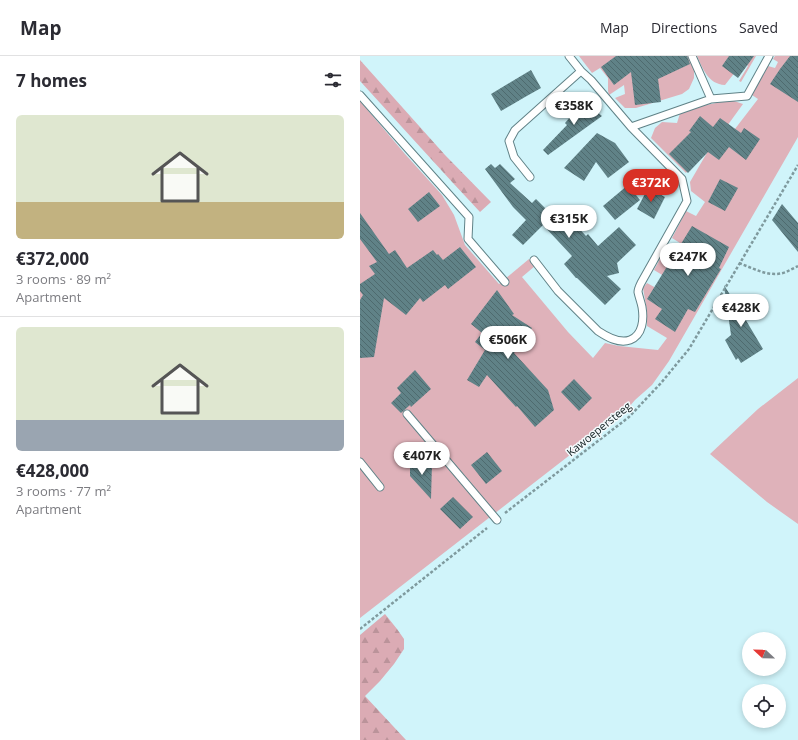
<!DOCTYPE html>
<html lang="en">
<head>
<meta charset="utf-8">
<style>
  :root { --surface:#fff; --page:#f2f2f3; --text:#2b2b33; --muted:#7c7c81; --line:#e1e1e2; --accent:#d93025 }
  body { margin:0; font-family:"Open Sans",sans-serif; background:var(--page); color:var(--text); height:100vh; display:flex; flex-direction:column; font-size:15px; white-space:nowrap }
  * { box-sizing:border-box; margin:0 }
  p { font-size:13px; color:var(--muted) }
  .icon { flex:none; width:22px; height:22px; fill:none; stroke:currentColor; stroke-width:2; stroke-linecap:round; stroke-linejoin:round }
  .map { position:relative; flex:1; overflow:hidden }
  .sheet { display:flex; flex-direction:column; background:var(--surface); width:360px }
  .sheet>* { flex:none }
  .needle { width:26px; rotate:292deg }
  .controls { position:absolute; left:382px; top:576px; display:grid; gap:8px }
  .controls a { display:grid; place-items:center; width:44px; height:44px; border-radius:50%; background:var(--surface); box-shadow:0 2px 6px #0003; font-size:20px }
  .price { position:absolute; translate:-50% -34px; padding:0 9px; border-radius:14px; background:#fff; color:#222; font-size:13px; line-height:26px; filter:drop-shadow(0 1px 2px #0008) }
  .price::after { content:''; position:absolute; left:50%; top:24px; width:12px; height:9px; margin-left:-6px; background:inherit; clip-path:polygon(0 0,100% 0,50% 100%) }
  .price.active { background:var(--accent); color:#fff }
  ul { padding:0; list-style:none }
  li { display:grid; align-content:center; gap:8px; height:212px; padding:0 16px }
  li+li { border-top:1px solid var(--line) }
  li span { display:grid; place-items:center; height:124px; border-radius:6px; color:#555 }
  li>.icon { margin-inline-start:auto }
  span .icon { width:72px; height:72px; fill:#fffc; stroke-width:1 }
  li b { font-size:17px }
  h2 { display:flex; justify-content:space-between; align-items:center; height:48px; padding:0 16px; font-size:17px }
  header { display:flex; align-items:center; gap:24px; box-sizing:border-box; height:56px; padding:0 20px; background:var(--surface); border-bottom:1px solid var(--line) }
  header strong { font-size:19px }
  nav { display:flex; gap:22px; margin-inline-start:auto; font-size:14px }
  main { display:flex; flex:1; min-height:0 }
  .map>svg:first-child { display:block }
  .grass { fill:#dfb2ba }
  .forest { fill:url(#forest-firs) }
  .building { fill:url(#building-back-hatch) }
  .lines { fill:none; stroke-linecap:round; stroke-linejoin:round }
  .lane-casing { stroke:#608287; stroke-width:9 }
  .path { stroke:#7f9a9e; stroke-width:2.5; stroke-dasharray:3 2; stroke-linecap:butt }
  .lane { stroke:#fff; stroke-width:7 }
  .labels { text-anchor:middle; stroke-width:3; stroke-linejoin:round; paint-order:stroke }
  .street-label { font-size:11px; fill:#122022; stroke:#f4fbfd }
</style>
</head>
<body>
<header>
<strong>Map</strong>
<nav><a>Map</a><a>Directions</a><a>Saved</a></nav>
</header>
<main>
<section class="sheet">
<h2>7 homes<svg class="icon" aria-label="filters" viewBox="0 0 24 24"><path d="M4 7h16M4 17h16"/><circle cx="9" cy="7" r="2"/><circle cx="15" cy="17" r="2"/></svg></h2>
<ul>
<li><span style="background:linear-gradient(#dfe7d0 70%,#c2b280 0)"><svg class="icon" aria-label="home" viewBox="0 0 24 24"><path d="M3 11l9-7 9 7M6 9v11h12V9"/></svg></span><div><b>€372,000</b><p>3 rooms · 89 m²</p><p>Apartment</p></div></li>
<li><span style="background:linear-gradient(#dfe7d0 75%,#9aa5b1 0)"><svg class="icon" aria-label="home" viewBox="0 0 24 24"><path d="M3 11l9-7 9 7M6 9v11h12V9"/></svg></span><div><b>€428,000</b><p>3 rooms · 77 m²</p><p>Apartment</p></div></li>
</ul>
</section>
<div class="map">
<svg width="438" height="684" viewBox="0 0 438 684">
  <defs>
    <pattern id="forest-firs" width="22" height="20" patternUnits="userSpaceOnUse"><rect width="22" height="20" fill="#dbabb4"/><path d="M5 1l3.5 6h-7zM16 11l3.5 6h-7z" fill="#bb939a"/></pattern>
    <pattern id="building-back-hatch" width="6" height="6" patternUnits="userSpaceOnUse"><rect width="6" height="6" fill="#608287"/><path d="M-1 5l2 2M0 0l6 6M5-1l2 2" fill="none" stroke="#4e6a6e"/></pattern>
  </defs>
  <rect width="100%" height="100%" fill="#d0f4fa"/>
  <!-- grass -->
  <path class="grass" d="M 219,0 L 329,0 L 334,12 L 334,22 L 329,33 L 322,38 L 276,52 L 265,52 L 255,42 L 265,38 L 264,29 L 249,39 L 248,35 L 248,22 L 240,12 L 232,17 Z
    M 337,0 L 396,0 L 381,26 L 379,25 L 388,10 L 383,6 L 365,29 C 348,28 343,13 337,0 Z
    M 415,0 L 438,0 L 438,81 L 309,305 L 292,329 L 275,344 L 264,357 L 0,562 L 0,45 L 45,98 L 82,139 L 94,159 L 105,189 L 139,228 L 169,203 L 175,210 L 162,221 L 208,276 L 233,302 L 245,287 L 259,290 L 298,294 L 307,282 L 287,270 L 287,255 L 283,232 L 287,227 L 316,243 L 322,231 L 294,214 L 306,192 L 315,197 L 320,187 L 312,182 L 326,155 L 336,160 L 345,146 L 331,135 L 330,126 L 348,95 L 344,92 L 326,117 L 291,82 L 295,72 L 302,66 L 317,67 L 321,54 L 371,44 L 383,48 L 362,77 L 368,82 L 398,43 L 392,39 L 408,10 L 415,12 L 418,6 L 413,3 Z
    M 438,322 L 438,468 L 407,446 L 350,398 L 398,353 Z"/>
  <!-- forest -->
  <path class="forest" d="M 0,4 L 85,99 L 131,146 L 120,156 L 93,127 L 0,25 Z
    M 25,558 L 37,573 L 44,583 L 44,593 L 34,608 L 20,625 L 5,640 L 46,684 L 0,684 L 0,579 Z"/>
  <!-- building -->
  <path class="building" d="M 256,0 L 327,0 L 330,8 L 298,23 L 301,46 L 275,49 L 271,16 L 254,29 L 241,11 Z
    M 369,0 L 394,0 L 378,22 L 362,10 Z
    M 430,0 L 438,0 L 438,46 L 410,28 L 420,13 Z
    M 171,14 L 181,32 L 165,41 L 141,55 L 131,38 Z
    M 224,45 L 242,60 L 188,99 L 183,94 L 207,69 L 205,67 Z
    M 340,60 L 353,71 L 360,62 L 381,77 L 384,72 L 400,83 L 386,104 L 369,91 L 359,104 L 348,96 L 328,117 L 309,98 L 331,76 L 329,75 Z
    M 237,77 L 255,87 L 269,106 L 248,122 L 236,106 L 224,125 L 204,112 Z
    M 131,108 L 135,112 L 140,108 L 155,123 L 150,127 L 172,147 L 176,143 L 194,161 L 202,154 L 226,180 L 228,178 L 238,190 L 259,171 L 276,189 L 257,207 L 259,217 L 247,220 L 261,233 L 245,249 L 217,222 L 216,222 L 204,208 L 212,200 L 183,169 L 163,189 L 152,179 L 166,164 L 153,151 L 125,113 Z
    M 360,123 L 378,132 L 365,155 L 348,146 Z
    M 268,129 L 280,144 L 255,164 L 243,150 Z
    M 288,132 L 305,141 L 294,163 L 277,153 Z
    M 69,136 L 80,150 L 58,166 L 48,153 Z
    M 422,148 L 438,167 L 438,196 L 412,164 Z
    M 0,157 L 29,198 L 35,194 L 47,212 L 73,194 L 77,199 L 78,198 L 83,204 L 100,191 L 116,211 L 88,233 L 85,229 L 63,246 L 60,242 L 46,259 L 24,242 L 14,301 L 0,302 L 0,244 L 3,239 L 0,235 L 0,228 L 15,218 L 9,210 L 17,206 L 0,183 Z
    M 332,170 L 369,191 L 359,212 L 361,213 L 335,256 L 328,253 L 315,276 L 295,263 L 302,253 L 287,243 Z
    M 364,229 L 372,242 L 391,239 L 394,260 L 384,261 L 403,293 L 381,307 L 378,302 L 376,304 L 365,284 L 371,279 Z
    M 137,234 L 154,258 L 152,259 L 172,272 L 154,297 L 188,334 L 194,354 L 175,371 L 157,350 L 156,351 L 127,319 L 119,331 L 107,324 L 125,294 L 115,286 L 122,277 L 111,268 Z
    M 55,314 L 71,333 L 51,351 L 50,349 L 41,357 L 31,347 L 41,337 L 37,332 Z
    M 214,323 L 232,342 L 219,355 L 201,336 Z
    M 127,396 L 142,415 L 126,428 L 111,409 Z
    M 50,406 L 72,407 L 71,443 L 50,420 Z
    M 93,441 L 113,461 L 100,473 L 80,453 Z"/>
  <g class="lines">
    <!-- lane casing -->
    <g class="lane-casing">
      <path id="lane" d="M 209,0 L 221,15 L 231,24 L 271,71 L 351,43 L 387,40 L 409,0
        M 332,0 L 351,43
        M 0,39 L 109,161 L 108,183 L 145,226
        M 170,121 L 154,101 L 149,85 L 155,74 L 221,15
        M 174,204 L 198,235 L 238,275 C 247,281 259,288 270,284 C 283,279 284,263 282,251 C 281,246 279,241 278,236 C 278,233 280,229 281,227 L 327,145 L 322,123 L 271,71
        M 47,358 L 137,464
        M 0,406 L 20,431"/>
    </g>
    <!-- path -->
    <path class="path" d="M 379,207 C 395,213 410,222 426,216 C 430,214 434,212 438,210
      M 145,457 L 269,361 L 301,327 L 329,293 L 438,109
      M 0,573 L 127,472"/>
    <!-- lane -->
    <use href="#lane" class="lane"/>
  </g>
  <g class="labels">
    <!-- street labels -->
    <g class="street-label">
      <text transform="translate(239 373) rotate(-39)" y="4">Kawoepersteeg</text>
    </g>
  </g>
</svg>
<div class="controls">
<a><svg class="needle" viewBox="-14 -14 28 28"><path d="M0-13l5 13h-10z" fill="#e53935"/><path d="M0 13l5-13h-10z" fill="#7c7c81"/></svg></a>
<a><svg class="icon" aria-label="locate" viewBox="0 0 24 24"><circle cx="12" cy="12" r="6"/><path d="M12 2v4M12 18v4M2 12h4M18 12h4"/></svg></a>
</div>
<b class="price" style="left:214px;top:70px">€358K</b>
<b class="price active" style="left:291px;top:147px">€372K</b>
<b class="price" style="left:209px;top:183px">€315K</b>
<b class="price" style="left:328px;top:221px">€247K</b>
<b class="price" style="left:381px;top:272px">€428K</b>
<b class="price" style="left:148px;top:304px">€506K</b>
<b class="price" style="left:62px;top:420px">€407K</b>
</div>
</main>
</body>
</html>
